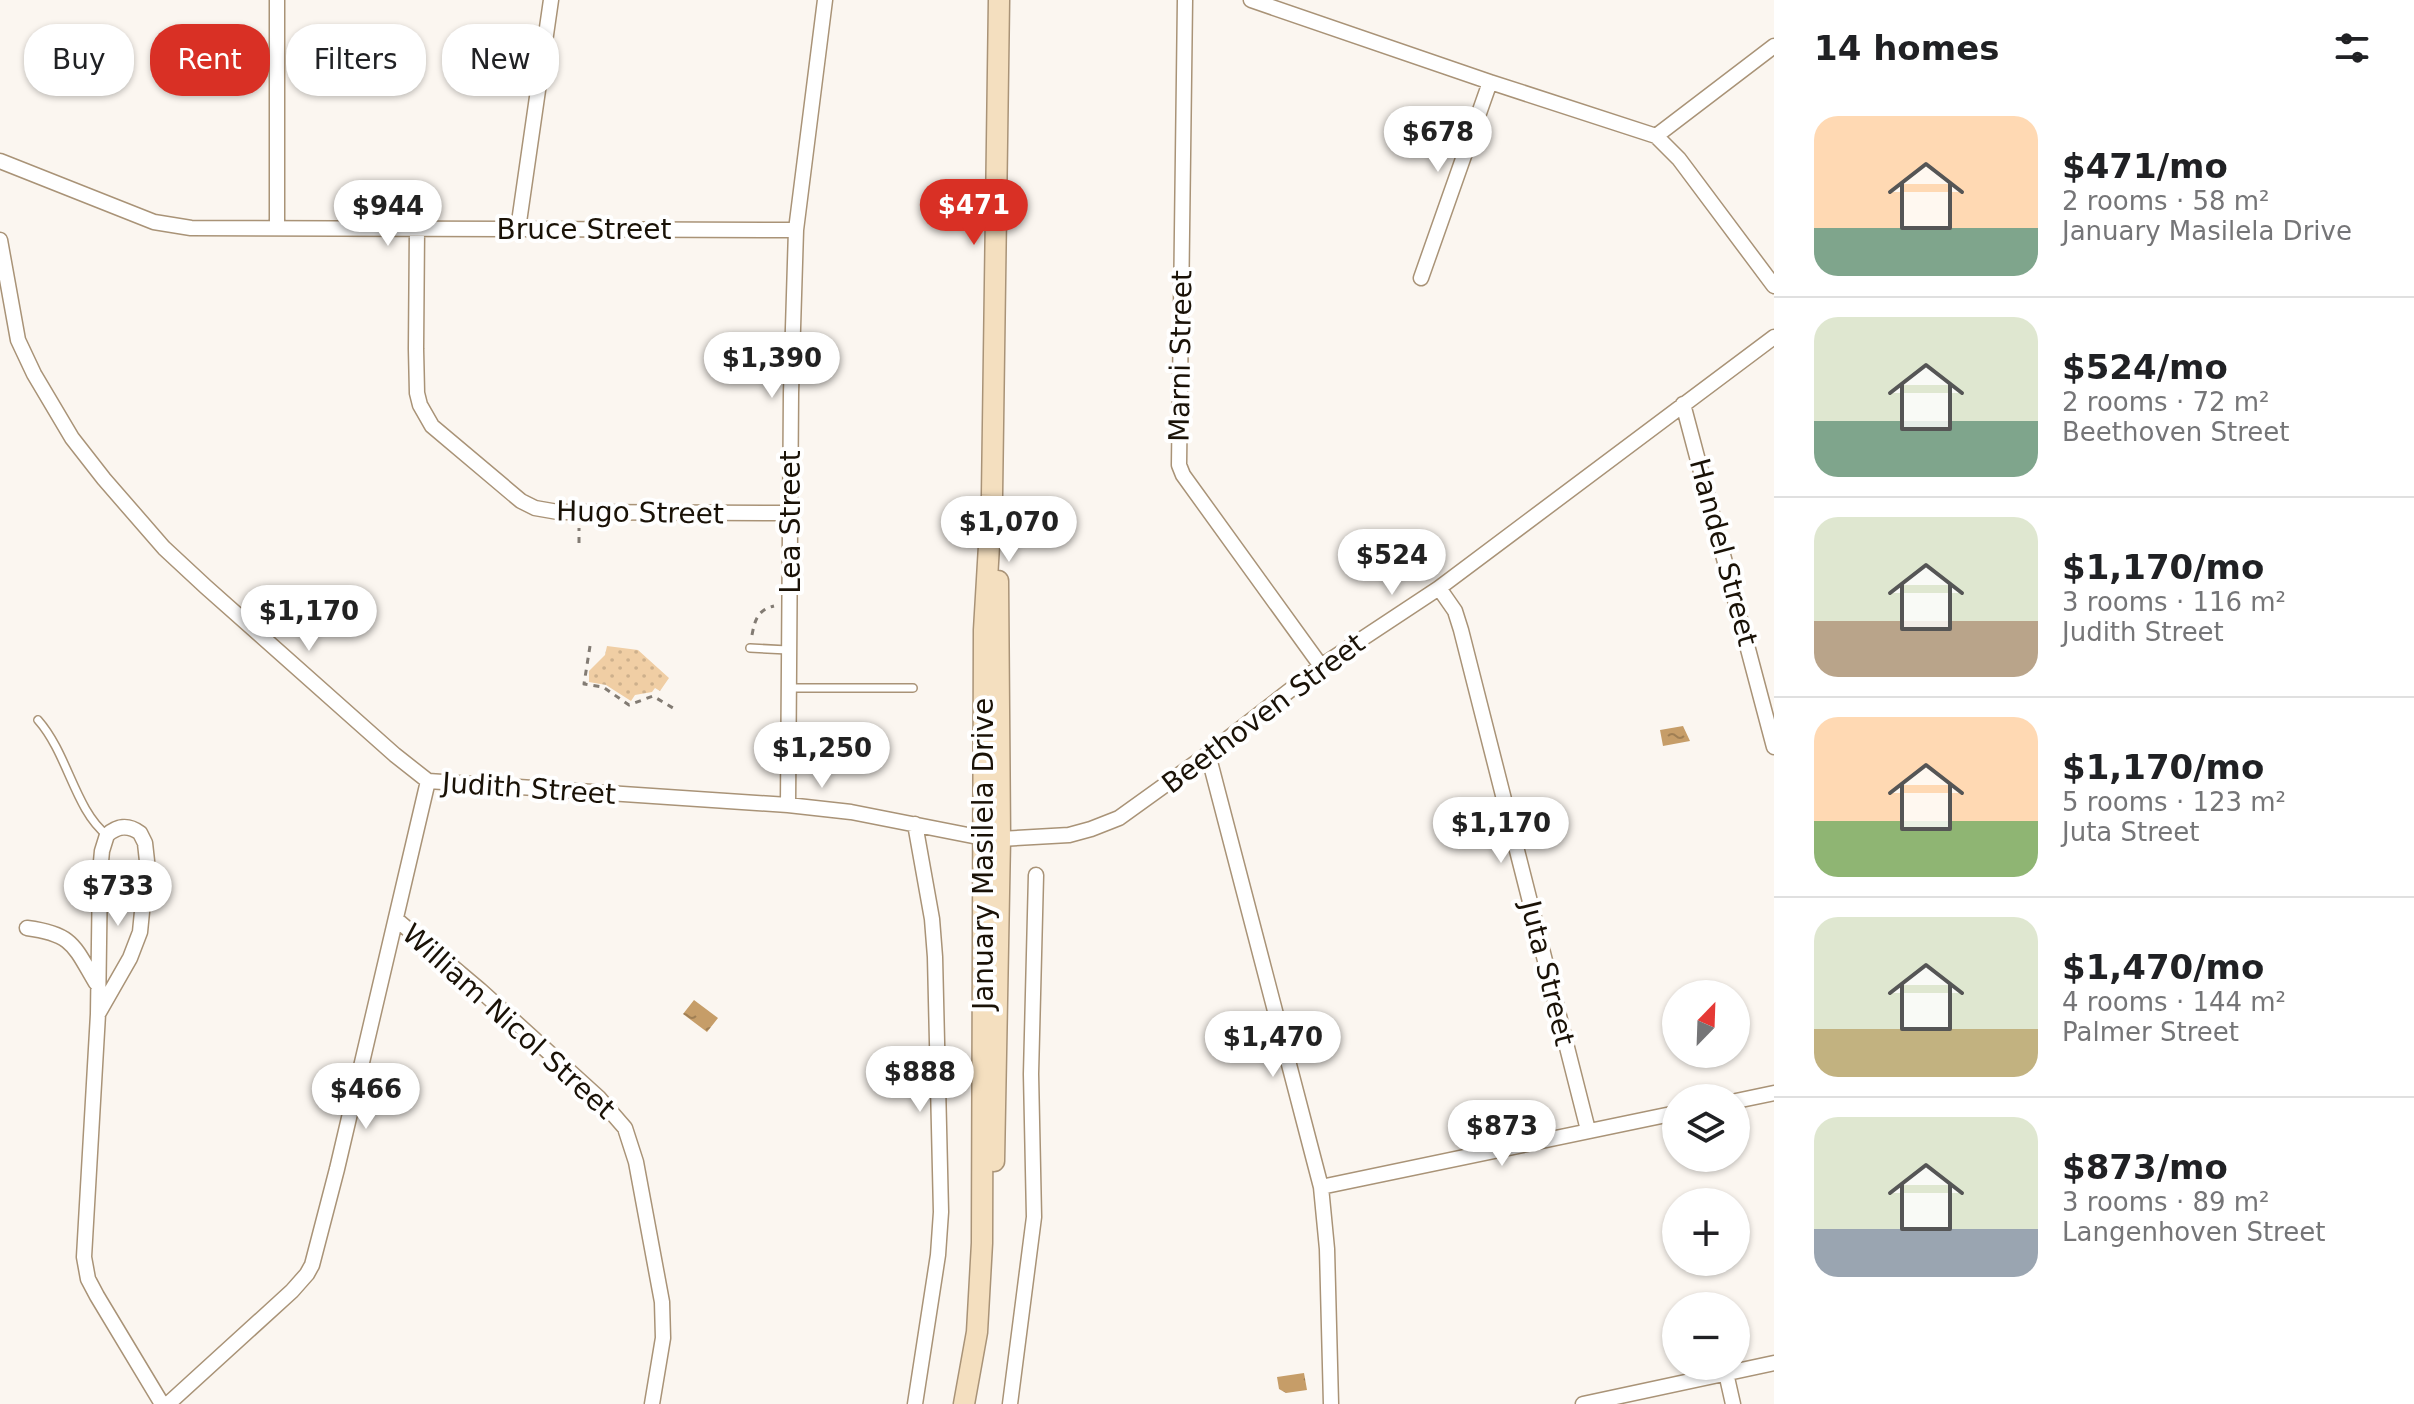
<!DOCTYPE html>
<html lang="en">
<head>
<meta charset="utf-8">
<style>
  :root { --surface:#fff; --page:#f6f6f6; --text:#202124; --muted:#757577; --line:#e0e0e0; --accent:#d93025 }
  body { margin:0; font-family:"DejaVu Sans",sans-serif; background:var(--page); color:var(--text); height:100vh; display:flex; flex-direction:column; font-size:30px; white-space:nowrap }
  * { box-sizing:border-box; margin:0 }
  p { font-size:26px; color:var(--muted) }
  .icon { flex:none; width:44px; height:44px; fill:none; stroke:currentColor; stroke-width:2; stroke-linecap:round; stroke-linejoin:round }
  .map { position:relative; flex:1; overflow:hidden }
  .details { display:flex; flex-direction:column; background:var(--surface); width:640px }
  .details>* { flex:none }
  .hud { position:absolute; left:24px; top:24px; width:760px; height:72px; display:flex; gap:16px }
  .needle { width:52px; rotate:23deg }
  .tools { position:absolute; left:1662px; top:980px; display:grid; gap:16px }
  .tools a { display:grid; place-items:center; width:88px; height:88px; border-radius:50%; background:var(--surface); box-shadow:0 2px 6px #0004; font-size:40px }
  .price { position:absolute; translate:-50% -68px; padding:0 18px; border-radius:28px; background:#fff; color:#222; font-size:26px; line-height:52px; filter:drop-shadow(0 2px 4px #0008) }
  .price::after { content:''; position:absolute; left:50%; top:48px; width:24px; height:18px; margin-left:-12px; background:inherit; clip-path:polygon(0 0,100% 0,50% 100%) }
  .price.selected { background:var(--accent); color:#fff }
  ul { padding:0; list-style:none }
  li { display:flex; align-items:center; gap:24px; height:200px; padding:0 40px }
  li+li { border-top:2px solid var(--line) }
  li span { display:grid; place-items:center; flex:none; width:224px; height:160px; border-radius:24px; color:#555 }
  li>.icon { margin-inline-start:auto }
  span .icon { width:96px; height:96px; fill:#fffc; stroke-width:1 }
  li b { font-size:34px }
  h2 { display:flex; justify-content:space-between; align-items:center; height:96px; padding:0 40px; font-size:34px }
  .pill { padding:0 28px; border-radius:32px; background:var(--surface); box-shadow:0 2px 6px #0004; font-size:28px; line-height:72px }
  .pill.selected { background:var(--accent); color:#fff }
  main { display:flex; flex:1; min-height:0 }
  .map>svg:first-child { display:block }
  .grass { fill:url(#grass-dots) }
  .water { fill:url(#water-ripples) }
  .lines { fill:none; stroke-linecap:round; stroke-linejoin:round }
  .lane-casing { stroke:#a99377; stroke-width:10 }
  .street-casing { stroke:#a99377; stroke-width:17 }
  .secondary-casing { stroke:#a99377; stroke-width:23 }
  .path { stroke:#827b73; stroke-width:3; stroke-dasharray:6 6; stroke-linecap:butt }
  .lane { stroke:#fff; stroke-width:7 }
  .street { stroke:#fff; stroke-width:14 }
  .secondary { stroke:#f4dfbf; stroke-width:20 }
  .labels { text-anchor:middle; stroke-width:8; stroke-linejoin:round; paint-order:stroke }
  .street-label { font-size:28px; fill:#1a1207; stroke:#fff }
</style>
</head>
<body>
<main>
<div class="map">
<svg width="1774" height="1404" viewBox="0 0 1774 1404">
  <defs>
    <pattern id="grass-dots" width="8" height="8" patternUnits="userSpaceOnUse" patternTransform="scale(2)"><rect width="8" height="8" fill="#f0cea4"/><path d="M2 2h.1M6 6h.1" fill="none" stroke="#cdb08c" stroke-width="1.8" stroke-linecap="round"/></pattern>
    <pattern id="water-ripples" width="26" height="14" patternUnits="userSpaceOnUse" patternTransform="scale(2)"><rect width="26" height="14" fill="#c69d68"/><path d="M2 4q2-2 4 0t4 0M15 11q2-2 4 0t4 0" fill="none" stroke="#a07f54"/></pattern>
  </defs>
  <rect width="100%" height="100%" fill="#fbf6f0"/>
  <!-- grass -->
  <path class="grass" d="M 607,646 L 638,650 L 669,678 L 660,691 L 655,688 L 652,692 L 635,695 L 631,701 L 606,685 L 589,682 L 589,671 L 605,655 Z"/>
  <!-- water -->
  <path class="water" d="M 1683,726 L 1690,741 L 1663,746 L 1660,730 Z
    M 694,1000 L 718,1018 L 707,1032 L 683,1014 Z
    M 1304,1373 L 1307,1390 L 1286,1393 L 1279,1389 L 1277,1377 Z"/>
  <g class="lines">
    <!-- lane casing -->
    <g class="lane-casing">
      <path id="lane" d="M 750,648 L 788,650
        M 789,688 L 913,688
        M 38,720 C 68,754 75,810 107,835"/>
    </g>
    <!-- street casing -->
    <g class="street-casing">
      <path id="street" d="M 1185,0 L 1179,465 L 1183,475 L 1321,666
        M 1251,0 L 1490,82 L 1656,136 L 1679,159 L 1774,286
        M 1656,136 L 1774,46
        M 0,161 L 154,222 L 191,228 L 796,230
        M 277,227 L 277,0
        M 417,229 L 416,349 L 417,393 L 420,405 L 432,426 L 521,501 L 535,508 L 558,512 L 791,513
        M 518,229 L 551,0
        M 0,240 L 18,340 L 34,374 L 72,438 L 104,479 L 164,548 L 206,587 L 395,755 L 428,781 L 788,805 L 851,812 L 983,838 L 1000,839 L 1069,835 L 1091,829 L 1119,818 L 1208,754 L 1321,666 L 1439,588 L 1774,337
        M 1421,278 L 1490,82
        M 1683,404 L 1774,747
        M 1439,588 L 1455,611 L 1461,630 L 1588,1130
        M 1208,754 L 1321,1187 L 1327,1249 L 1331,1404
        M 788,805 L 791,393 L 796,230 L 825,0
        M 397,920 L 480,990 L 599,1098 L 625,1128 L 636,1162 L 662,1302 L 663,1338 L 652,1404
        M 27,928 C 73,934 74,946 96,983
        M 98,1014 L 130,958 L 140,932 L 147,861 L 145,843 L 140,833 C 128,824 117,826 107,835 L 102,851 L 100,872 L 98,1014 L 84,1257 L 88,1279 L 97,1296 L 162,1404
        M 1736,1101 L 1774,1093
        M 1321,1187 L 1676,1113
        M 1726,1373 L 1733,1404
        M 168,1404 L 292,1291 L 307,1274 L 312,1265 L 337,1169 L 428,781
        M 915,1404 L 938,1255 L 941,1212 L 935,957 L 932,919 L 915,824
        M 1010,1404 L 1034,1217 L 1031,1074 L 1036,875
        M 1583,1404 L 1774,1363"/>
    </g>
    <!-- secondary casing -->
    <g class="secondary-casing">
      <path id="secondary" d="M 994,1161 L 1000,839 L 998,581
        M 964,1404 L 977,1332 L 982,1243 L 984,630 L 992,495 L 999,0"/>
    </g>
    <!-- path -->
    <path class="path" d="M 579,543 L 579,528
      M 752,635 C 755,619 758,610 774,606
      M 590,646 L 584,684 L 603,687 L 629,705 L 653,696 L 673,708"/>
    <!-- lane -->
    <use href="#lane" class="lane"/>
    <!-- street -->
    <use href="#street" class="street"/>
    <!-- secondary -->
    <use href="#secondary" class="secondary"/>
  </g>
  <g class="labels">
    <!-- street labels -->
    <g class="street-label">
      <text x="584" y="239">Bruce Street</text>
      <text transform="translate(1180 356) rotate(-89)" y="10">Marni Street</text>
      <text transform="translate(640 512) rotate(1)" y="10">Hugo Street</text>
      <text transform="translate(790 522) rotate(-90)" y="10">Lea Street</text>
      <text transform="translate(1724 552) rotate(75)" y="10">Handel Street</text>
      <text transform="translate(1263 713) rotate(-37)" y="10">Beethoven Street</text>
      <text transform="translate(529 788) rotate(4)" y="10">Judith Street</text>
      <text transform="translate(983 854) rotate(-90)" y="10">January Masilela Drive</text>
      <text transform="translate(1548 973) rotate(76)" y="10">Juta Street</text>
      <text transform="translate(509 1021) rotate(42)" y="10">William Nicol Street</text>
    </g>
  </g>
</svg>
<div class="tools">
<a><svg class="needle" viewBox="-14 -14 28 28"><path d="M0-13l5 13h-10z" fill="#e53935"/><path d="M0 13l5-13h-10z" fill="#757577"/></svg></a>
<a><svg class="icon" aria-label="layers" viewBox="0 0 24 24"><path d="M12 4l9 5-9 5-9-5zM3 14l9 5 9-5"/></svg></a>
<a>+</a>
<a>−</a>
</div>
<b class="price" style="left:1438px;top:174px">$678</b>
<b class="price selected" style="left:974px;top:247px">$471</b>
<b class="price" style="left:388px;top:248px">$944</b>
<b class="price" style="left:772px;top:400px">$1,390</b>
<b class="price" style="left:1009px;top:564px">$1,070</b>
<b class="price" style="left:1392px;top:597px">$524</b>
<b class="price" style="left:309px;top:653px">$1,170</b>
<b class="price" style="left:822px;top:790px">$1,250</b>
<b class="price" style="left:1501px;top:865px">$1,170</b>
<b class="price" style="left:118px;top:928px">$733</b>
<b class="price" style="left:1273px;top:1079px">$1,470</b>
<b class="price" style="left:920px;top:1114px">$888</b>
<b class="price" style="left:366px;top:1131px">$466</b>
<b class="price" style="left:1502px;top:1168px">$873</b>
<div class="hud">
<a class="pill">Buy</a>
<a class="pill selected">Rent</a>
<a class="pill">Filters</a>
<a class="pill">New</a>
</div>
</div>
<section class="details">
<h2>14 homes<svg class="icon" aria-label="filters" viewBox="0 0 24 24"><path d="M4 7h16M4 17h16"/><circle cx="9" cy="7" r="2"/><circle cx="15" cy="17" r="2"/></svg></h2>
<ul>
<li><span style="background:linear-gradient(#ffd9b3 70%,#7fa58c 0)"><svg class="icon" aria-label="home" viewBox="0 0 24 24"><path d="M3 11l9-7 9 7M6 9v11h12V9"/></svg></span><div><b>$471/mo</b><p>2 rooms · 58 m²</p><p>January Masilela Drive</p></div></li>
<li><span style="background:linear-gradient(#dfe7d0 65%,#7fa58c 0)"><svg class="icon" aria-label="home" viewBox="0 0 24 24"><path d="M3 11l9-7 9 7M6 9v11h12V9"/></svg></span><div><b>$524/mo</b><p>2 rooms · 72 m²</p><p>Beethoven Street</p></div></li>
<li><span style="background:linear-gradient(#dfe7d0 65%,#b9a48a 0)"><svg class="icon" aria-label="home" viewBox="0 0 24 24"><path d="M3 11l9-7 9 7M6 9v11h12V9"/></svg></span><div><b>$1,170/mo</b><p>3 rooms · 116 m²</p><p>Judith Street</p></div></li>
<li><span style="background:linear-gradient(#ffd9b3 65%,#8fb573 0)"><svg class="icon" aria-label="home" viewBox="0 0 24 24"><path d="M3 11l9-7 9 7M6 9v11h12V9"/></svg></span><div><b>$1,170/mo</b><p>5 rooms · 123 m²</p><p>Juta Street</p></div></li>
<li><span style="background:linear-gradient(#dfe7d0 70%,#c2b280 0)"><svg class="icon" aria-label="home" viewBox="0 0 24 24"><path d="M3 11l9-7 9 7M6 9v11h12V9"/></svg></span><div><b>$1,470/mo</b><p>4 rooms · 144 m²</p><p>Palmer Street</p></div></li>
<li><span style="background:linear-gradient(#dfe7d0 70%,#9aa5b1 0)"><svg class="icon" aria-label="home" viewBox="0 0 24 24"><path d="M3 11l9-7 9 7M6 9v11h12V9"/></svg></span><div><b>$873/mo</b><p>3 rooms · 89 m²</p><p>Langenhoven Street</p></div></li>
</ul>
</section>
</main>
</body>
</html>
